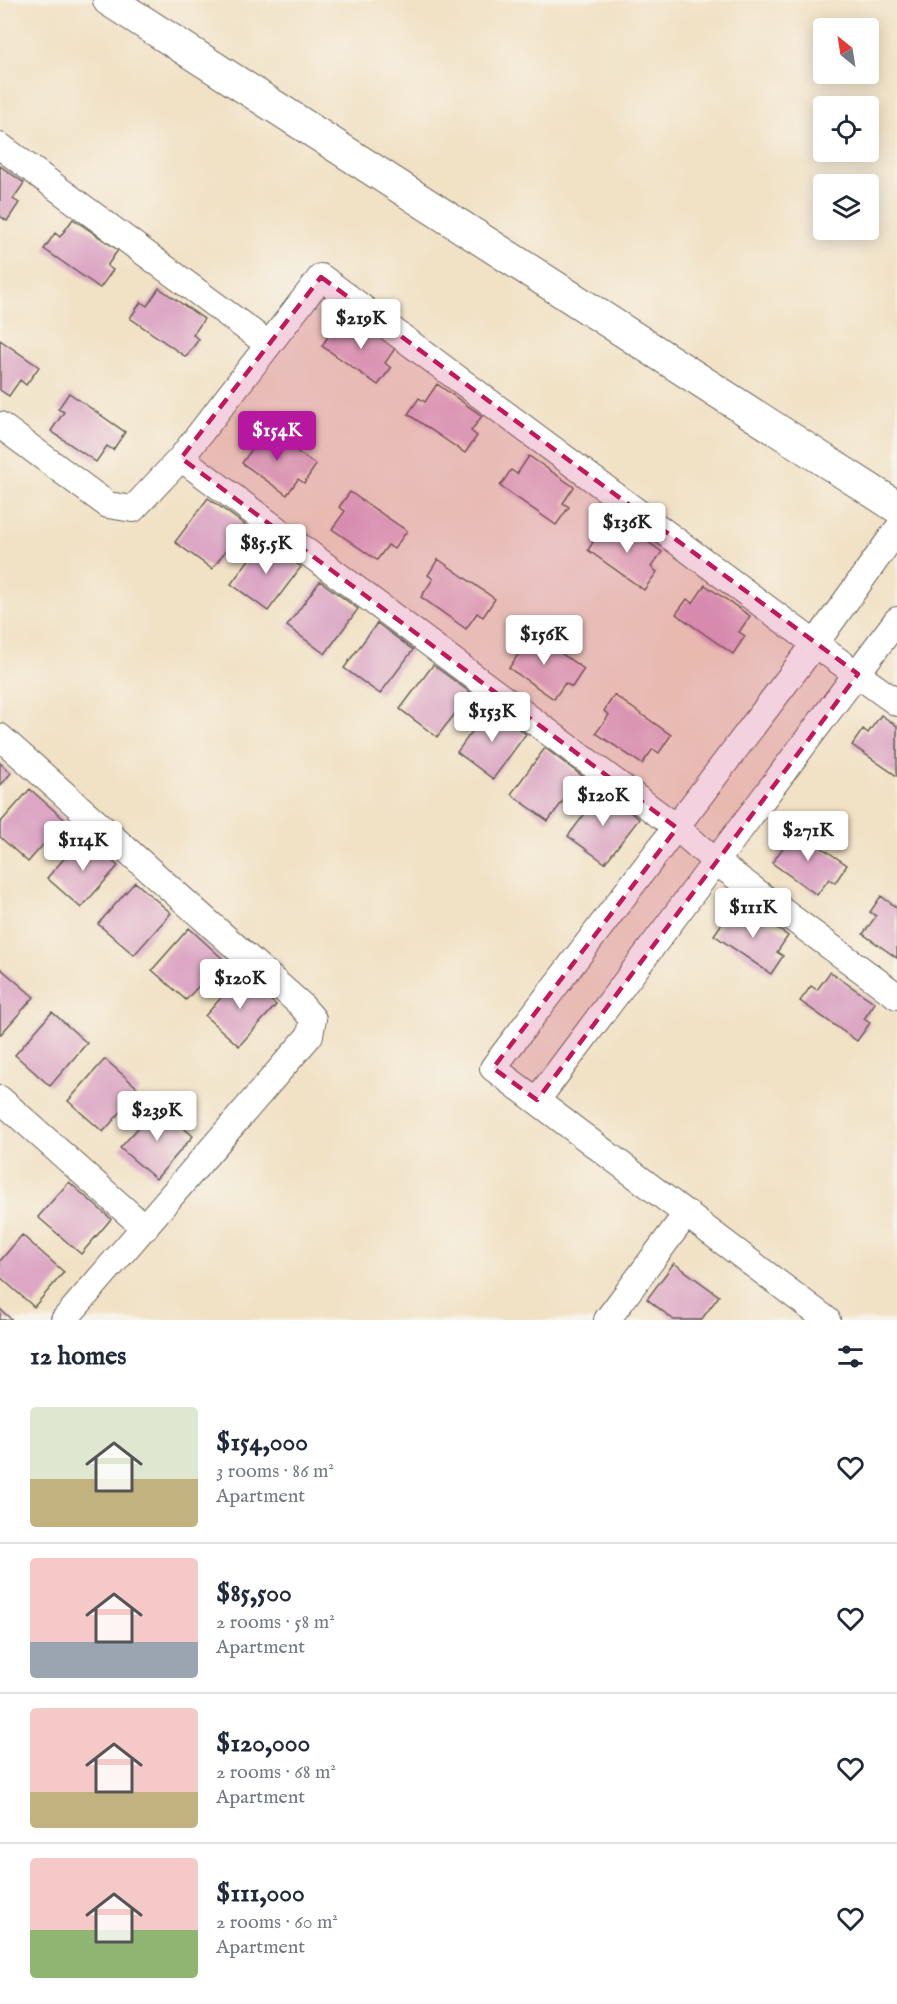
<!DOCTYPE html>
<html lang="en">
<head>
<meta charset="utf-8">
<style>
  :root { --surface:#fff; --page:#f6f6f7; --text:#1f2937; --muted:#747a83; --line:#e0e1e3; --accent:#b5179e }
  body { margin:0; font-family:"IM FELL English",serif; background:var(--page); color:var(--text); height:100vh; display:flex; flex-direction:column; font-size:22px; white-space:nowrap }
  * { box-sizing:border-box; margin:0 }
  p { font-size:20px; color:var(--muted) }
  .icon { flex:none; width:33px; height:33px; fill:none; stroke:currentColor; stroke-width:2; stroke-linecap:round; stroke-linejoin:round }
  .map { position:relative; height:1320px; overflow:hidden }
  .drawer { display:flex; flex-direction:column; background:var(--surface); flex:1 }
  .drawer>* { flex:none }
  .needle { width:39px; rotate:330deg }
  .tools { position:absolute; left:813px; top:18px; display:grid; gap:12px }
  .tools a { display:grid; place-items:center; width:66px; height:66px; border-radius:6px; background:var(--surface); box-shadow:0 3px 15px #0003; font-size:30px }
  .price { position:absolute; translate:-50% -51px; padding:0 14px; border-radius:6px; background:#fff; color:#222; font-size:20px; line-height:39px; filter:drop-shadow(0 2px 3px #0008) }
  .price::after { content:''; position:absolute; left:50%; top:36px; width:18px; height:14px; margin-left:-9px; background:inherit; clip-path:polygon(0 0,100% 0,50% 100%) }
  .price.on { background:var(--accent); color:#fff }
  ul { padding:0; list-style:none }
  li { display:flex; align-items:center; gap:18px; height:150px; padding:0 30px }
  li+li { border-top:2px solid var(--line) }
  li span { display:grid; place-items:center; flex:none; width:168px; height:120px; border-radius:6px; color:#555 }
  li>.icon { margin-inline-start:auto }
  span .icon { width:72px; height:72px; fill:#fffc; stroke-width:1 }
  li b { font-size:26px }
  h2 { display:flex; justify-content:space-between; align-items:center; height:72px; padding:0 30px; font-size:26px }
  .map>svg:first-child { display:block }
  .building { fill:#dca6c4 }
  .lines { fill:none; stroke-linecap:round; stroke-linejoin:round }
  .minor-casing { stroke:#676157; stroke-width:28 }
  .tertiary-casing { stroke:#676157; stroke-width:34 }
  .minor { stroke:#fff; stroke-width:26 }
  .tertiary { stroke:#fff; stroke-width:32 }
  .marked { fill:#c2185b; fill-opacity:0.2; stroke:#c2185b; stroke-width:4.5; stroke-dasharray:12 8; stroke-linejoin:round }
</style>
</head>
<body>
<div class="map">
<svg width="897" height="1320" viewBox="0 0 897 1320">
  <rect width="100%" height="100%" fill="#f7f3e8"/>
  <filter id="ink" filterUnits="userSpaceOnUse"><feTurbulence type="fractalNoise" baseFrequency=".0167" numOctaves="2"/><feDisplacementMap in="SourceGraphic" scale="12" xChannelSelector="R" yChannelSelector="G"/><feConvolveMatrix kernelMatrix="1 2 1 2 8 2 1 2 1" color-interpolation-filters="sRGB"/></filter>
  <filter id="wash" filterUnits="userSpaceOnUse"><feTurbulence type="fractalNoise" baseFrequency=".008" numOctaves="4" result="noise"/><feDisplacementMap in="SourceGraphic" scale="24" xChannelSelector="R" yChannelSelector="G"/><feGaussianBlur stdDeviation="1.35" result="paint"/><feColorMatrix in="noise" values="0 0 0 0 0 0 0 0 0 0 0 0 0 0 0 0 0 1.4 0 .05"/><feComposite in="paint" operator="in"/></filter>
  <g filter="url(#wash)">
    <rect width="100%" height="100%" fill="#f1e1c5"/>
    <g id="blocks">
      <!-- building -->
      <path class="building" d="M 0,166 L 24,183 L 13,199 L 19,203 L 7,221 L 0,216 Z
        M 73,219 L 118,250 L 107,266 L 113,270 L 100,288 L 44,249 L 55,233 L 60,237 Z
        M 159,288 L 204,319 L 193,335 L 199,339 L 186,357 L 130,318 L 141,302 L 147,306 Z
        M 351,316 L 396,347 L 385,363 L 391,368 L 378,385 L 322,346 L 332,330 L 338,334 Z
        M 0,340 L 39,367 L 26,385 L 20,380 L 9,396 L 0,390 Z
        M 437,384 L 482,416 L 471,431 L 477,436 L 465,453 L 408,414 L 419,398 L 425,402 Z
        M 69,393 L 125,432 L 113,450 L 107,446 L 96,462 L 51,431 L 64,412 L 58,409 Z
        M 260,426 L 316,465 L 304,483 L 298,479 L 287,495 L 242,463 L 255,445 L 249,441 Z
        M 529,456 L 574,487 L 563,503 L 569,507 L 556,525 L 500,486 L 511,470 L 517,474 Z
        M 350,492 L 407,531 L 394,549 L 388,545 L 377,560 L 332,529 L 345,511 L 339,507 Z
        M 208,498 L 245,525 L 212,569 L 175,542 Z
        M 617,520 L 662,552 L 651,567 L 657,572 L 644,590 L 588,550 L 598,534 L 604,539 Z
        M 264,539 L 301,567 L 268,611 L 231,584 Z
        M 438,559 L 495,599 L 483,617 L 477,613 L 466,629 L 421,597 L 433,579 L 428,575 Z
        M 320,581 L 358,609 L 325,654 L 287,626 Z
        M 705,585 L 750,616 L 739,632 L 745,636 L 733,654 L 676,614 L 687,599 L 693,603 Z
        M 377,623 L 413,650 L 380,694 L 344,668 Z
        M 527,630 L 584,669 L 572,687 L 565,683 L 554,699 L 509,668 L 522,649 L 516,645 Z
        M 433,665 L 471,693 L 437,737 L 400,709 Z
        M 614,695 L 671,735 L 659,753 L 653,749 L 642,764 L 596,733 L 609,715 L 604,711 Z
        M 490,707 L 526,734 L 493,779 L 457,752 Z
        M 881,715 L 897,726 L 897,776 L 852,745 L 863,729 L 868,733 Z
        M 545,748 L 582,776 L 548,821 L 511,794 Z
        M 0,763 L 11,773 L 0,786 Z
        M 30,789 L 65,820 L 28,862 L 0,837 L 0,823 Z
        M 602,791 L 639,819 L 605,863 L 568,836 Z
        M 790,826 L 847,865 L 835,883 L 829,879 L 817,895 L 772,863 L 785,845 L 779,841 Z
        M 84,836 L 118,866 L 81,908 L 47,878 Z
        M 135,882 L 171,913 L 134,955 L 98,924 Z
        M 881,896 L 897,908 L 897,958 L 863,934 L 876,916 L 870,912 Z
        M 743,905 L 788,936 L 777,952 L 783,956 L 771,974 L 714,935 L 725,919 L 730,923 Z
        M 189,928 L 223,959 L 186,1000 L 152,970 Z
        M 0,968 L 34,997 L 0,1035 Z
        M 830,972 L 875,1003 L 864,1019 L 870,1023 L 857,1041 L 800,1001 L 811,986 L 817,990 Z
        M 241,975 L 276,1005 L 239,1046 L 205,1016 Z
        M 52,1012 L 87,1043 L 50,1086 L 15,1055 Z
        M 105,1059 L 140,1090 L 103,1132 L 68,1101 Z
        M 158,1106 L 193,1136 L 156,1179 L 120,1148 Z
        M 69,1182 L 111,1219 L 81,1254 L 38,1217 Z
        M 22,1235 L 64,1272 L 34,1307 L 0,1277 L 0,1261 Z
        M 674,1263 L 719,1296 L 701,1320 L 674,1320 L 647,1299 Z
        M 0,1309 L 12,1320 L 0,1320 Z"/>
    </g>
  </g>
  <g filter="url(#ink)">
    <use href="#blocks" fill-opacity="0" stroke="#676157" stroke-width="1.5"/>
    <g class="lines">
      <!-- minor casing -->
      <g class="minor-casing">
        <path id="minor" d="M 0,146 L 268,344
          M 0,425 L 108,505 L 133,509 L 181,458 L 321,277 L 815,644 L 897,703
          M 181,458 L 677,828 L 715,861 L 897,996
          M 0,737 L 300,1004 L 313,1019 L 310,1035 L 64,1320
          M 0,1099 L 145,1228
          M 537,1100 L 897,620
          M 607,1320 L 687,1213
          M 827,1320 L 493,1068 L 815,644 L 897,530"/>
      </g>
      <!-- tertiary casing -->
      <g class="tertiary-casing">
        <path id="tertiary" d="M 109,0 L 897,507"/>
      </g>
      <!-- minor -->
      <use href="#minor" class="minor"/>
      <!-- tertiary -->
      <use href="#tertiary" class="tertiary"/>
    </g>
  </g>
  <!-- marked area -->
  <path class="marked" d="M 321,277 L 858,674 L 537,1100 L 493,1068 L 677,828 L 181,458 Z"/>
</svg>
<div class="tools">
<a><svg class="needle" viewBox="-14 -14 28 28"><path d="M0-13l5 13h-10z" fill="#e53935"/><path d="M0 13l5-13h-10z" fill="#747a83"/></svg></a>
<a><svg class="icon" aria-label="locate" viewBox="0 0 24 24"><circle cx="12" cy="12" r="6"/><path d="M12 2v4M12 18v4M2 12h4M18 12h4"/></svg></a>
<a><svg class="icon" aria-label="layers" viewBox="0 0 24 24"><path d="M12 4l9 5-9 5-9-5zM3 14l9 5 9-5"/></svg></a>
</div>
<b class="price" style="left:361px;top:350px">$219K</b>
<b class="price on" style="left:277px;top:462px">$154K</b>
<b class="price" style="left:627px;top:554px">$136K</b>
<b class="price" style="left:266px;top:575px">$85.5K</b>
<b class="price" style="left:544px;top:666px">$156K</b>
<b class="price" style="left:492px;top:743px">$153K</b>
<b class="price" style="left:603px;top:827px">$120K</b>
<b class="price" style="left:808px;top:862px">$271K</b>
<b class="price" style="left:83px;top:872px">$114K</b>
<b class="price" style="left:753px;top:939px">$111K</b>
<b class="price" style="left:240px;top:1010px">$120K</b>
<b class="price" style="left:157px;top:1142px">$239K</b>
</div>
<section class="drawer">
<h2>12 homes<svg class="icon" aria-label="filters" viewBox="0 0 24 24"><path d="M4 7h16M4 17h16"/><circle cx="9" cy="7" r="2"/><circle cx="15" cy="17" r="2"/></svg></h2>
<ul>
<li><span style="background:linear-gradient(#dfe7d0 60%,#c2b280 0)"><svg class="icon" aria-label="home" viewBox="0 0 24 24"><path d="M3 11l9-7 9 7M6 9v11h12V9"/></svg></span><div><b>$154,000</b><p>3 rooms · 86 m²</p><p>Apartment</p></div><svg class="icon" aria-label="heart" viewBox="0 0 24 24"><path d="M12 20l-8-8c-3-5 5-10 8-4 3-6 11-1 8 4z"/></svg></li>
<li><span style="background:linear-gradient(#f6c9c9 70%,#9aa5b1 0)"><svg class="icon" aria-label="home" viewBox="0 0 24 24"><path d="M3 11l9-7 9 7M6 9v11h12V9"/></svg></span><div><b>$85,500</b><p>2 rooms · 58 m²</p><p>Apartment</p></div><svg class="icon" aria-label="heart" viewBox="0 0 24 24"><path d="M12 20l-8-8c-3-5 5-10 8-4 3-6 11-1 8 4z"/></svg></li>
<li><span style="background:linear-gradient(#f6c9c9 70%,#c2b280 0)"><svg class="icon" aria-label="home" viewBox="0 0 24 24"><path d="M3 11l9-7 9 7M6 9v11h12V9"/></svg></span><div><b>$120,000</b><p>2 rooms · 68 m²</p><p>Apartment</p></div><svg class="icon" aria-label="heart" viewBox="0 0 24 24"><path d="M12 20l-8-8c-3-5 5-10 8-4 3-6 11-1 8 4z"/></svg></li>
<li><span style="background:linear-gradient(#f6c9c9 60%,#8fb573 0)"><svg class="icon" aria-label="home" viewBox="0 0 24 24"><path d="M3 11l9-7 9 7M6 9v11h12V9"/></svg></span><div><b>$111,000</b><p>2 rooms · 60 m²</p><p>Apartment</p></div><svg class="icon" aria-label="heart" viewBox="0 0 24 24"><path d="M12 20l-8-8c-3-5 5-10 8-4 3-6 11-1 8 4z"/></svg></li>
</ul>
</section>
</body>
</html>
